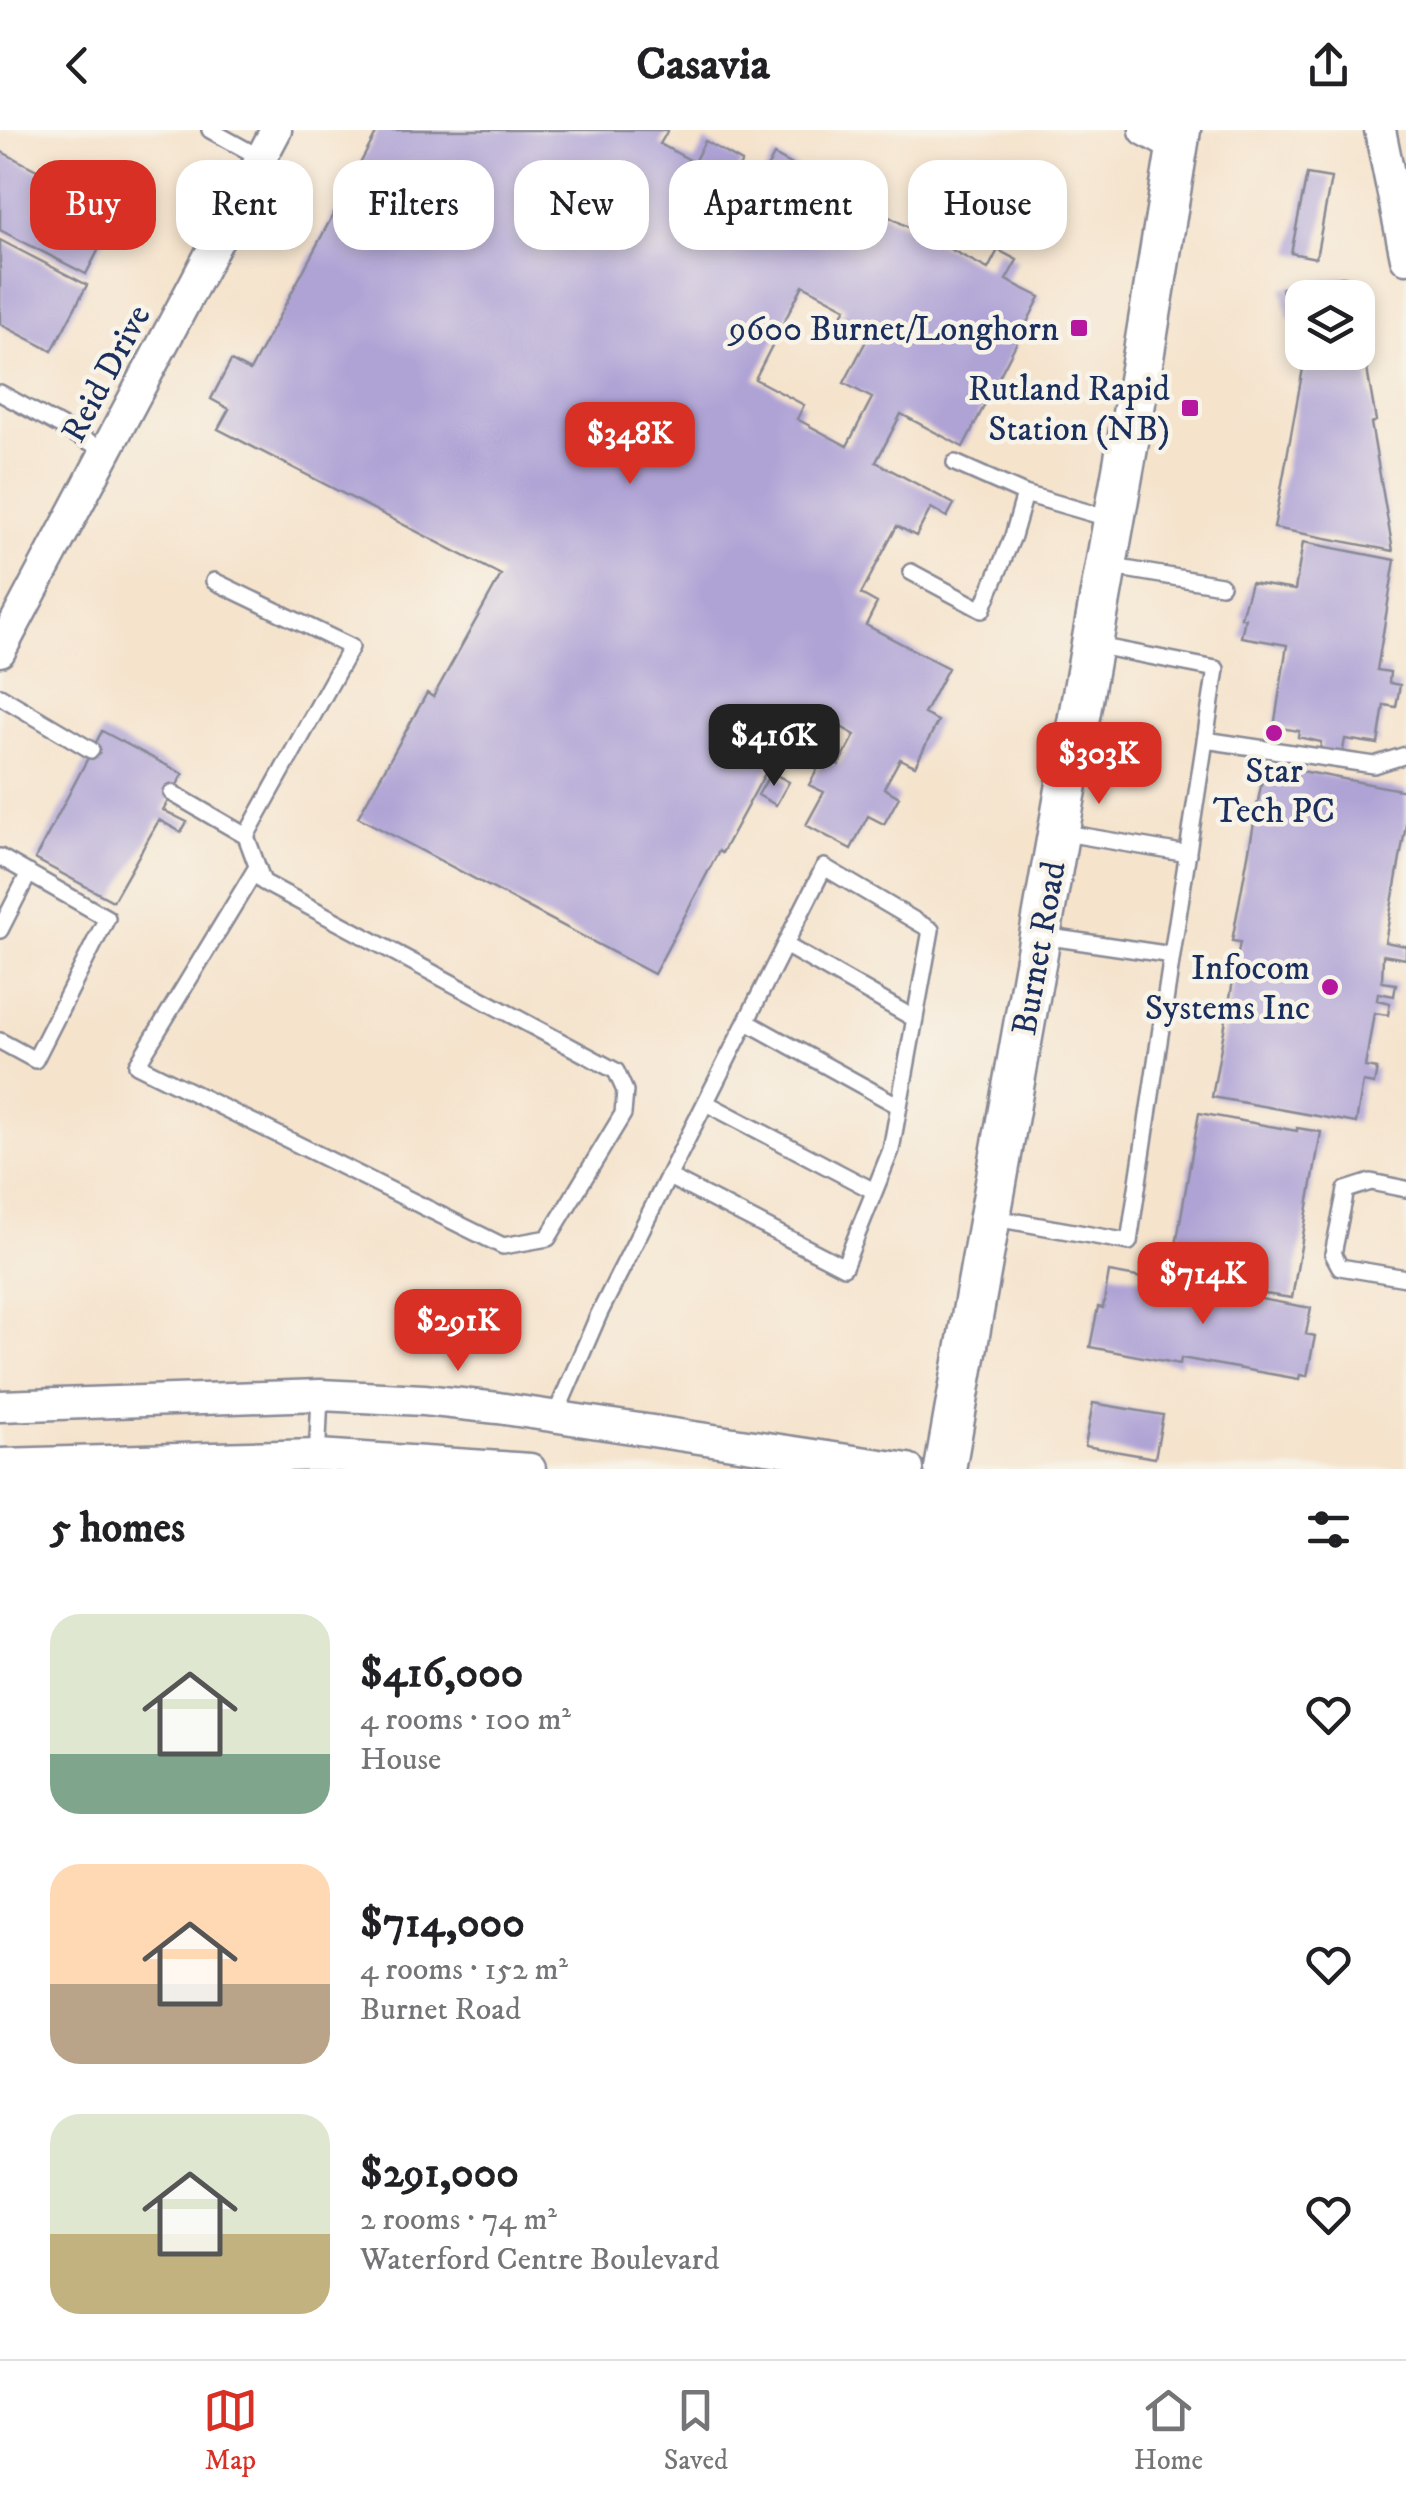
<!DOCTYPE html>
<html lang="en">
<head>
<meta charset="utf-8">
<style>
  :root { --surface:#fff; --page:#f6f6f6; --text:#202124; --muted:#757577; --line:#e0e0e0; --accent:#d93025 }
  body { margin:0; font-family:"IM FELL DW Pica",serif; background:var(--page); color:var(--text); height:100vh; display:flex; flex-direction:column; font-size:38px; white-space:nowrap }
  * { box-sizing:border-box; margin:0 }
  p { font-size:32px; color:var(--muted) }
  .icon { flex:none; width:55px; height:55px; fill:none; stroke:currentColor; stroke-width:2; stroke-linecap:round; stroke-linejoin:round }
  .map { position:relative; height:1339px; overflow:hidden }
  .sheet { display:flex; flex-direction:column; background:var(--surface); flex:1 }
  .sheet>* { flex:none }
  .hud { position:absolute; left:30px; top:30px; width:1348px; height:90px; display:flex; gap:20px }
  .buttons { position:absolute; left:1285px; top:150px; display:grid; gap:20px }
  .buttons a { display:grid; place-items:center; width:90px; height:90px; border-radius:20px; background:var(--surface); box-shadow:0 5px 15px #0003; font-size:50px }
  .price { position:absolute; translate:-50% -85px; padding:0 22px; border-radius:20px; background:var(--accent); color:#fff; font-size:32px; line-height:65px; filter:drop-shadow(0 2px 5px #0008) }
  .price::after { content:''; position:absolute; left:50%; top:60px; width:30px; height:22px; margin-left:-15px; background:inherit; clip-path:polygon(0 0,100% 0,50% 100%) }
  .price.on { background:#222; color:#fff }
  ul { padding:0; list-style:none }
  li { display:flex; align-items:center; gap:30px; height:250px; padding:0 50px }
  li span { display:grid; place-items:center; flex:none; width:280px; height:200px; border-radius:30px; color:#555 }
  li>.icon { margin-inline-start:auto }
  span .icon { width:120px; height:120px; fill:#fffc; stroke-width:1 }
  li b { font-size:42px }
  h2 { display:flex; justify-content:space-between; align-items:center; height:120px; padding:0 50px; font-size:42px }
  .chip { padding:0 35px; border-radius:30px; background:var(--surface); box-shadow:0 5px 15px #0003; font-size:35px; line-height:90px }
  .chip.on { background:var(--accent); color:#fff }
  header { display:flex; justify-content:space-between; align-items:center; height:130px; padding:0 50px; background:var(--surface); font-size:45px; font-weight:700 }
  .menu { display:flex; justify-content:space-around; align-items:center; height:140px; border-top:2px solid var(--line); background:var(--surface); font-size:28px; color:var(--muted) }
  .menu a { display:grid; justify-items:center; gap:5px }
  .menu .on { color:var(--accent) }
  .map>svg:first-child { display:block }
  .building { fill:#afa3d5; fill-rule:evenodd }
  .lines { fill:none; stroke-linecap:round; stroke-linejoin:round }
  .service-casing { stroke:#888995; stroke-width:20 }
  .minor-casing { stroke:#888995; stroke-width:35 }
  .secondary-casing { stroke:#888995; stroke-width:45 }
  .service { stroke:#fff; stroke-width:15 }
  .minor { stroke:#fff; stroke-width:30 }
  .secondary { stroke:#fff; stroke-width:40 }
  .poi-dot { fill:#b5179e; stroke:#f7f3e8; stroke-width:4 }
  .labels { text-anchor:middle; stroke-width:9; stroke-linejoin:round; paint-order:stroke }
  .poi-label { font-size:35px; fill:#1b2f5e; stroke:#f7f3e8; text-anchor:end }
  .street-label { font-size:35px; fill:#1b2f5e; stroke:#f7f3e8 }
</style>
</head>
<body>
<header><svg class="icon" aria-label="back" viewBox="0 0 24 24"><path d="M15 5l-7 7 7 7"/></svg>Casavia<svg class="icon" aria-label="share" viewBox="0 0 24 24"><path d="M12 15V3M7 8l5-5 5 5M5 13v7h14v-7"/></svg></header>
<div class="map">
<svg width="1406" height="1339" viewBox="0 0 1406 1339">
  <rect width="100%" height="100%" fill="#f7f3e8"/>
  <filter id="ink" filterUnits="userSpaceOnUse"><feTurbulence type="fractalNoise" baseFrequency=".01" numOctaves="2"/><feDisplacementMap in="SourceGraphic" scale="20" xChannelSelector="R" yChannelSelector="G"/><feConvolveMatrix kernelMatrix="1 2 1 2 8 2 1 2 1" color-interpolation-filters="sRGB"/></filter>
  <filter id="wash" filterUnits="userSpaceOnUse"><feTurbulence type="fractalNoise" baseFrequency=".0048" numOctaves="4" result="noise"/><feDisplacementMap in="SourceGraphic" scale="40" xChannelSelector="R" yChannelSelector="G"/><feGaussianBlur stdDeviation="2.25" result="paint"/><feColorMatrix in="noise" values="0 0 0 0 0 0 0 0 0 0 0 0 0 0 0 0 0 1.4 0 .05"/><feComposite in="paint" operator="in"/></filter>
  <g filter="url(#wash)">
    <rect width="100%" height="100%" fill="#f5e3cc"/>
    <g id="blocks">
      <!-- building -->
      <path class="building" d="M 378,0 L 668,0 L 660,14 L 694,32 L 705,11 L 742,32 L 731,52 L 754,63 L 774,25 L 835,58 L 842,46 L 866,59 L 859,71 L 988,139 L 998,120 L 1017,130 L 1006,150 L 1040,167 L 963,317 L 901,284 L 876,332 L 954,374 L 947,387 L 931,378 L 916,406 L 897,396 L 861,464 L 877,473 L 866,495 L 948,538 L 924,584 L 938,591 L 915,636 L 900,629 L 884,658 L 899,667 L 884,694 L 868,686 L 851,719 L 806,695 L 824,662 L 809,655 L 824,627 L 839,635 L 855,605 L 827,589 L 819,605 L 810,605 L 800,624 L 781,614 L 722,723 L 719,721 L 654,844 L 358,687 L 427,563 L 433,567 L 501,445 L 218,299 L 229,279 L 211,269 L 231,231 L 250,241 ZM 803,155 L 846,178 L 837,194 L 867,209 L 844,253 L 872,268 L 847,316 L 797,289 L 804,275 L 755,249 Z
        M 0,21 L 118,82 L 86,144 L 0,100 Z
        M 1307,44 L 1331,48 L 1316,128 L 1291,123 Z
        M 0,110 L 87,155 L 52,221 L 0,194 Z
        M 1341,147 L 1352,147 L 1355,160 L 1344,163 L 1345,168 L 1302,168 L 1302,186 L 1288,189 L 1282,158 Z
        M 1306,222 L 1365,228 L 1376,291 L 1371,293 L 1393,421 L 1274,398 Z
        M 1303,412 L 1395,430 L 1377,540 L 1390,542 L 1389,553 L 1400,555 L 1396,577 L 1384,575 L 1378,614 L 1345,609 L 1342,625 L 1320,622 L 1321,612 L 1298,607 L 1299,601 L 1274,597 L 1287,515 L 1241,507 L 1245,488 L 1241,487 L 1251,453 L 1295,460 Z
        M 102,601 L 183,644 L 163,680 L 187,692 L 181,702 L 159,690 L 113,771 L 35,729 Z
        M 1265,634 L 1406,661 L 1406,695 L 1385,812 L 1406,816 L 1406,829 L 1383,825 L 1382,852 L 1396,854 L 1394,866 L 1378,863 L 1377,870 L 1390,873 L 1388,885 L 1374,883 L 1365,937 L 1377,939 L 1374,954 L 1363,952 L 1356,993 L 1212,967 L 1240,812 L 1232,811 Z
        M 771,642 L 789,652 L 776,675 L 758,665 Z
        M 1199,983 L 1297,1001 L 1297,998 L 1321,1002 L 1292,1168 L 1170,1150 Z
        M 1109,1142 L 1311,1178 L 1306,1204 L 1315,1206 L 1307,1246 L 1300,1245 L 1299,1249 L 1181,1228 L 1180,1234 L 1090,1217 L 1098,1177 L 1103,1178 Z
        M 1093,1273 L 1163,1285 L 1155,1328 L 1085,1316 Z"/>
    </g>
  </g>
  <g filter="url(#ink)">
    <use href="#blocks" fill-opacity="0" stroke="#888995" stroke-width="2.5"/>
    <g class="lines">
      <!-- service casing -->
      <g class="service-casing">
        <path id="service" d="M 210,0 L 261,28
          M 0,263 L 106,321
          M 955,333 L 1025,364 L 1111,389
          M 1107,436 L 1221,455
          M 911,442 L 982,480 L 1013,406 L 1025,364
          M 214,451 L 351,517 L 246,706
          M 1093,515 L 1216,539 L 1172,825
          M 0,566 L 91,620
          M 1205,610 L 1374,635 L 1406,625
          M 172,663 L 246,706 L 263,752 L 616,941 L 625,961 L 623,984 L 548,1108 L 503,1116 L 137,935 L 257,737
          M 1059,702 L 1188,724
          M 0,727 L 107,788 L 35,930 L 0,911
          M 0,800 L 29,743
          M 785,815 L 915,889
          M 747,892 L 899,976
          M 706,973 L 874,1061
          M 1406,1059 L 1371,1052 L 1346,1060 L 1333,1124 L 1340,1137 L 1406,1148
          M 990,1087 L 1129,1112 L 1172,825 L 1043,806
          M 555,1286 L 599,1184 L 824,737 L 931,800 L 891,1020 L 844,1137 L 669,1047
          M 317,1331 L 320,1265"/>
      </g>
      <!-- minor casing -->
      <g class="minor-casing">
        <path id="minor" d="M 1145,0 L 1176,17
          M 1380,0 L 1406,128
          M 0,521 L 276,0
          M 0,1276 L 320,1265 L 424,1270 L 498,1278 L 908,1339
          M 0,1334 L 318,1325 L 530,1339"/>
      </g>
      <!-- secondary casing -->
      <g class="secondary-casing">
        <path id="secondary" d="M 945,1339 L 1144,222 L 1180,0"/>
      </g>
      <!-- service -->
      <use href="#service" class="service"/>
      <!-- minor -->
      <use href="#minor" class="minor"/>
      <!-- secondary -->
      <use href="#secondary" class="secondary"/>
    </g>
  </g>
  <!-- markers -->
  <g class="poi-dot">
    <rect x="1069" y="188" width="20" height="20" rx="5"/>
    <rect x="1180" y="268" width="20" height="20" rx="5"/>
    <circle cx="1274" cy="603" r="10"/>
    <circle cx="1330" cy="857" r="10"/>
  </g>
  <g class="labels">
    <!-- poi labels -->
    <g class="poi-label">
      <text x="1059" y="210">9600 Burnet/Longhorn</text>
      <text x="1170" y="270">Rutland Rapid<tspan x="1170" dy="40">Station (NB)</tspan></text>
      <text x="1274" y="652" text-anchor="middle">Star<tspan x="1274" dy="40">Tech PC</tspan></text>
      <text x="1310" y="849">Infocom<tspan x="1310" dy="40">Systems Inc</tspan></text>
    </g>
    <!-- street labels -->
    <g class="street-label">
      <text transform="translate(105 243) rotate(-62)" y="12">Reid Drive</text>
      <text transform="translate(1038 818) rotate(-80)" y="12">Burnet Road</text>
    </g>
  </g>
</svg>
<div class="buttons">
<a><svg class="icon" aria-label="layers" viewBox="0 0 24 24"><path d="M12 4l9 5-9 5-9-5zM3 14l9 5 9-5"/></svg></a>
</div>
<b class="price" style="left:630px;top:357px">$348K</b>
<b class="price on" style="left:774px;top:659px">$416K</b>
<b class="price" style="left:1099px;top:677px">$303K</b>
<b class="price" style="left:1203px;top:1197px">$714K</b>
<b class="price" style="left:458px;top:1244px">$291K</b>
<div class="hud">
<a class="chip on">Buy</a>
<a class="chip">Rent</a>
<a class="chip">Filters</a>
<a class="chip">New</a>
<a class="chip">Apartment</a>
<a class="chip">House</a>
</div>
</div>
<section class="sheet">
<h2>5 homes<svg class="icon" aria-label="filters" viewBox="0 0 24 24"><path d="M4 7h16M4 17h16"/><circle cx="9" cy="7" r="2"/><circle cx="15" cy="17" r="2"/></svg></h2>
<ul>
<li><span style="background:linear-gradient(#dfe7d0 70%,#7fa58c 0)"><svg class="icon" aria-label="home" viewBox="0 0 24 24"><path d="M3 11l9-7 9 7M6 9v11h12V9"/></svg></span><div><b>$416,000</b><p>4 rooms · 100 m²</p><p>House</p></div><svg class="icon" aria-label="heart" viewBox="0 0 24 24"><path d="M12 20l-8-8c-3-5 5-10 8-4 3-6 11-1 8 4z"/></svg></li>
<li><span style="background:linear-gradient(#ffd9b3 60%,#b9a48a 0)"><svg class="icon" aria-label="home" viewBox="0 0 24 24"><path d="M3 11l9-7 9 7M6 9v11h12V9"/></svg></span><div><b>$714,000</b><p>4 rooms · 152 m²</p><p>Burnet Road</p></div><svg class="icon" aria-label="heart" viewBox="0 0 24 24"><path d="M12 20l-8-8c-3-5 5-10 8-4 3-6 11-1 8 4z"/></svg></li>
<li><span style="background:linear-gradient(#dfe7d0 60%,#c2b280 0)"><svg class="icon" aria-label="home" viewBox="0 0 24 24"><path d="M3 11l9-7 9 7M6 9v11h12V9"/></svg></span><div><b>$291,000</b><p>2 rooms · 74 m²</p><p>Waterford Centre Boulevard</p></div><svg class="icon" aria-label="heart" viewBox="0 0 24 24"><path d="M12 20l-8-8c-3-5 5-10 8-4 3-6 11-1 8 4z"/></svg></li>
</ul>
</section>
<nav class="menu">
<a class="on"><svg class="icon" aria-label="map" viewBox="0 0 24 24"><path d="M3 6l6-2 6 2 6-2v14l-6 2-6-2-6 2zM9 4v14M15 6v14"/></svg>Map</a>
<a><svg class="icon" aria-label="saved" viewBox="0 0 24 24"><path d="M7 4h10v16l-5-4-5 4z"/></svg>Saved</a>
<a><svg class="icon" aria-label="home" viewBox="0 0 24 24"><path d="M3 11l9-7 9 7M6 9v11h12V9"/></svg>Home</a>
</nav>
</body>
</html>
